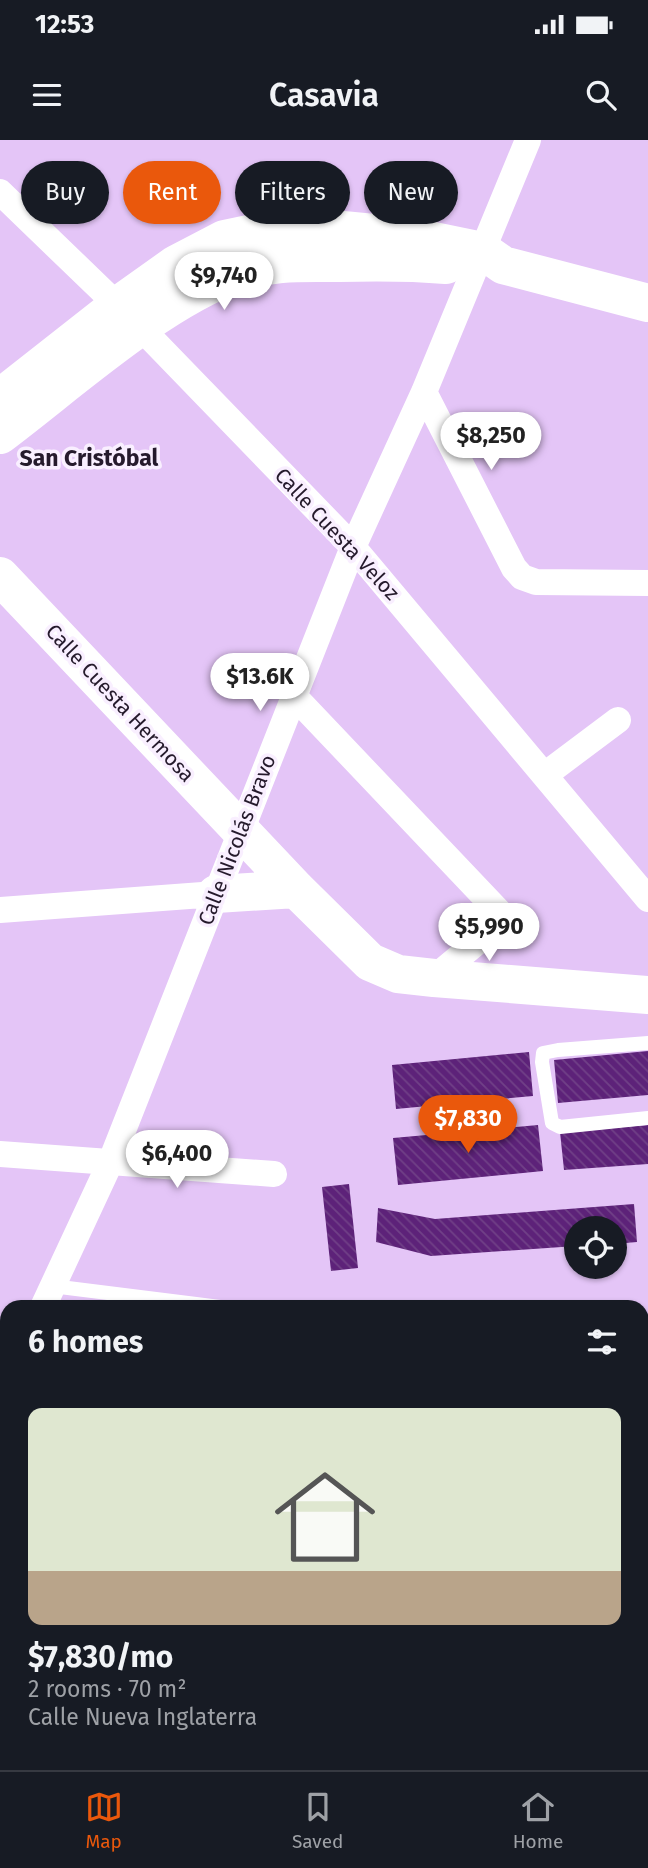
<!DOCTYPE html>
<html lang="en">
<head>
<meta charset="utf-8">
<style>
  :root { --surface:#171b24; --page:#242831; --text:#f1f3f6; --muted:#9ea1a6; --line:#363941; --accent:#ea580c }
  body { margin:0; font-family:"Fira Sans",sans-serif; background:var(--page); color:var(--text); height:100vh; display:flex; flex-direction:column; font-size:26px; white-space:nowrap }
  * { box-sizing:border-box; margin:0 }
  p { font-size:23px; color:var(--muted) }
  .icon { flex:none; width:38px; height:38px; fill:none; stroke:currentColor; stroke-width:2; stroke-linecap:round; stroke-linejoin:round }
  .map { position:relative; flex:1; overflow:hidden }
  .details { position:absolute; left:0px; top:1160px; width:649px; height:471px; display:flex; flex-direction:column; background:var(--surface); border-radius:21px 21px 0 0; box-shadow:0 2px 5px #0004 }
  .details>* { flex:none }
  .guide { position:absolute; left:21px; top:21px; width:607px; height:63px; display:flex; gap:14px }
  .tools { position:absolute; left:564px; top:1076px; display:grid; gap:14px }
  .tools a { display:grid; place-items:center; width:63px; height:63px; border-radius:50%; background:var(--surface); box-shadow:0 2px 5px #0004; font-size:35px }
  .price { position:absolute; translate:-50% -60px; padding:0 16px; border-radius:24px; background:#fff; color:#222; font-size:23px; line-height:46px; filter:drop-shadow(0 2px 4px #0008) }
  .price::after { content:''; position:absolute; left:50%; top:42px; width:21px; height:16px; margin-left:-10px; background:inherit; clip-path:polygon(0 0,100% 0,50% 100%) }
  .price.selected { background:var(--accent); color:#fff }
  ul { padding:0; list-style:none }
  li { display:grid; align-content:center; gap:14px; height:371px; padding:0 28px }
  li+li { border-top:2px solid var(--line) }
  li span { display:grid; place-items:center; height:217px; border-radius:14px; color:#555 }
  li>.icon { margin-inline-start:auto }
  span .icon { width:126px; height:126px; fill:#fffc; stroke-width:1 }
  li b { font-size:30px }
  h2 { display:flex; justify-content:space-between; align-items:center; height:84px; padding:0 28px; font-size:30px }
  .tag { padding:0 24px; border-radius:32px; background:var(--surface); box-shadow:0 2px 5px #0004; font-size:24px; line-height:63px }
  .tag.selected { background:var(--accent); color:#fff }
  .status { display:flex; justify-content:space-between; align-items:center; height:49px; padding:0 35px; background:var(--surface); direction:ltr }
  .status svg { height:19px; fill:currentColor }
  header { display:flex; justify-content:space-between; align-items:center; height:91px; padding:0 28px; background:var(--surface); font-size:32px; font-weight:600 }
  .menu { display:flex; justify-content:space-around; align-items:center; height:98px; border-top:2px solid var(--line); background:var(--surface); font-size:19px; color:var(--muted) }
  .menu a { display:grid; justify-items:center; gap:4px }
  .menu .selected { color:var(--accent) }
  .map>svg:first-child { display:block }
  .building { fill:url(#building-back-hatch) }
  .lines { fill:none; stroke-linecap:round; stroke-linejoin:round }
  .lane { stroke:#fff; stroke-width:14 }
  .street { stroke:#fff; stroke-width:26 }
  .secondary { stroke:#fff; stroke-width:38 }
  .labels { text-anchor:middle; stroke-width:7; stroke-linejoin:round; paint-order:stroke }
  .street-label { font-size:21px; fill:#251a2c; stroke:#f9efff }
  .neighbourhood-label { font-size:23px; font-weight:bold; fill:#251a2c; stroke:#f9efff }
</style>
</head>
<body>
<div class="status"><b>12:53</b><svg viewBox="0 0 49 12"><path d="M0 12V9h3v3zM5 12V6h3v6zM10 12V3h3v9zM15 12V0h3v12zM26 1h20v11H26zM47 4h2v5h-2z"/></svg></div>
<header><svg class="icon" aria-label="menu" viewBox="0 0 24 24"><path d="M4 6h16M4 12h16M4 18h16"/></svg>Casavia<svg class="icon" aria-label="search" viewBox="0 0 24 24"><circle cx="10" cy="10" r="6"/><path d="M15 15l6 6"/></svg></header>
<div class="map">
<svg width="648" height="1630" viewBox="0 0 648 1630">
  <defs>
    <pattern id="building-back-hatch" width="6" height="6" patternUnits="userSpaceOnUse" patternTransform="scale(1.75)"><rect width="6" height="6" fill="#5d2279"/><path d="M-1 5l2 2M0 0l6 6M5-1l2 2" fill="none" stroke="#704087"/></pattern>
  </defs>
  <rect width="100%" height="100%" fill="#e4c5f7"/>
  <!-- building -->
  <path class="building" d="M 648,911 L 648,955 L 558,963 L 554,920 Z
    M 529,912 L 533,956 L 396,969 L 392,925 Z
    M 538,985 L 543,1031 L 398,1045 L 393,998 Z
    M 648,985 L 648,1024 L 564,1030 L 560,992 Z
    M 349,1044 L 358,1128 L 331,1131 L 322,1047 Z
    M 634,1064 L 637,1102 L 614,1104 L 614,1088 L 576,1088 L 576,1106 L 431,1116 L 376,1102 L 378,1068 L 435,1079 Z"/>
  <g class="lines">
    <!-- lane -->
    <path class="lane" d="M 648,903 L 558,910 L 543,913 L 542,922 L 552,983 L 560,987 L 648,978
      M 52,1146 L 220,1167"/>
    <!-- street -->
    <path class="street" d="M 0,52 L 141,188 L 353,407 L 648,759
      M 424,252 L 514,428 L 522,437 L 536,442 L 648,443
      M 293,555 L 503,776 L 500,783 L 434,838
      M 546,634 L 618,580
      M 0,770 L 216,754
      M 0,1014 L 274,1034
      M 43,1167 L 111,1021 L 353,407 L 424,252 L 528,0
      M 642,1197 L 648,1196
      M 0,1279 L 7,1261
      M 642,1452 L 648,1391
      M 642,1590 L 648,1590
      M 0,1610 L 7,1610
      M 99,1630 L 99,1624"/>
    <!-- secondary -->
    <path class="secondary" d="M 0,258 L 117,166 L 176,124 L 224,99 L 278,88 L 343,90 L 415,97 L 483,111 L 503,125 L 648,163
      M 0,295 C 68,244 159,161 238,133 C 271,121 304,123 339,123 C 375,122 410,122 446,125
      M 0,436 L 296,749 L 370,822 L 398,834 L 434,838 L 648,855
      M 216,754 L 296,749"/>
  </g>
  <g class="labels">
    <!-- street labels -->
    <g class="street-label">
      <text transform="translate(337 394) rotate(47)" y="7">Calle Cuesta Veloz</text>
      <text transform="translate(120 563) rotate(47)" y="7">Calle Cuesta Hermosa</text>
      <text transform="translate(237 700) rotate(-69)" y="7">Calle Nicolás Bravo</text>
    </g>
    <!-- neighbourhood labels -->
    <g class="neighbourhood-label">
      <text x="89" y="326">San Cristóbal</text>
    </g>
  </g>
</svg>
<div class="tools">
<a><svg class="icon" aria-label="locate" viewBox="0 0 24 24"><circle cx="12" cy="12" r="6"/><path d="M12 2v4M12 18v4M2 12h4M18 12h4"/></svg></a>
</div>
<b class="price" style="left:224px;top:172px">$9,740</b>
<b class="price" style="left:491px;top:332px">$8,250</b>
<b class="price" style="left:260px;top:573px">$13.6K</b>
<b class="price" style="left:489px;top:823px">$5,990</b>
<b class="price selected" style="left:468px;top:1015px">$7,830</b>
<b class="price" style="left:177px;top:1050px">$6,400</b>
<div class="guide">
<a class="tag">Buy</a>
<a class="tag selected">Rent</a>
<a class="tag">Filters</a>
<a class="tag">New</a>
</div>
<section class="details">
<h2>6 homes<svg class="icon" aria-label="filters" viewBox="0 0 24 24"><path d="M4 7h16M4 17h16"/><circle cx="9" cy="7" r="2"/><circle cx="15" cy="17" r="2"/></svg></h2>
<ul>
<li><span style="background:linear-gradient(#dfe7d0 75%,#b9a48a 0)"><svg class="icon" aria-label="home" viewBox="0 0 24 24"><path d="M3 11l9-7 9 7M6 9v11h12V9"/></svg></span><div><b>$7,830/mo</b><p>2 rooms · 70 m²</p><p>Calle Nueva Inglaterra</p></div></li>
</ul>
</section>
</div>
<nav class="menu">
<a class="selected"><svg class="icon" aria-label="map" viewBox="0 0 24 24"><path d="M3 6l6-2 6 2 6-2v14l-6 2-6-2-6 2zM9 4v14M15 6v14"/></svg>Map</a>
<a><svg class="icon" aria-label="saved" viewBox="0 0 24 24"><path d="M7 4h10v16l-5-4-5 4z"/></svg>Saved</a>
<a><svg class="icon" aria-label="home" viewBox="0 0 24 24"><path d="M3 11l9-7 9 7M6 9v11h12V9"/></svg>Home</a>
</nav>
</body>
</html>
